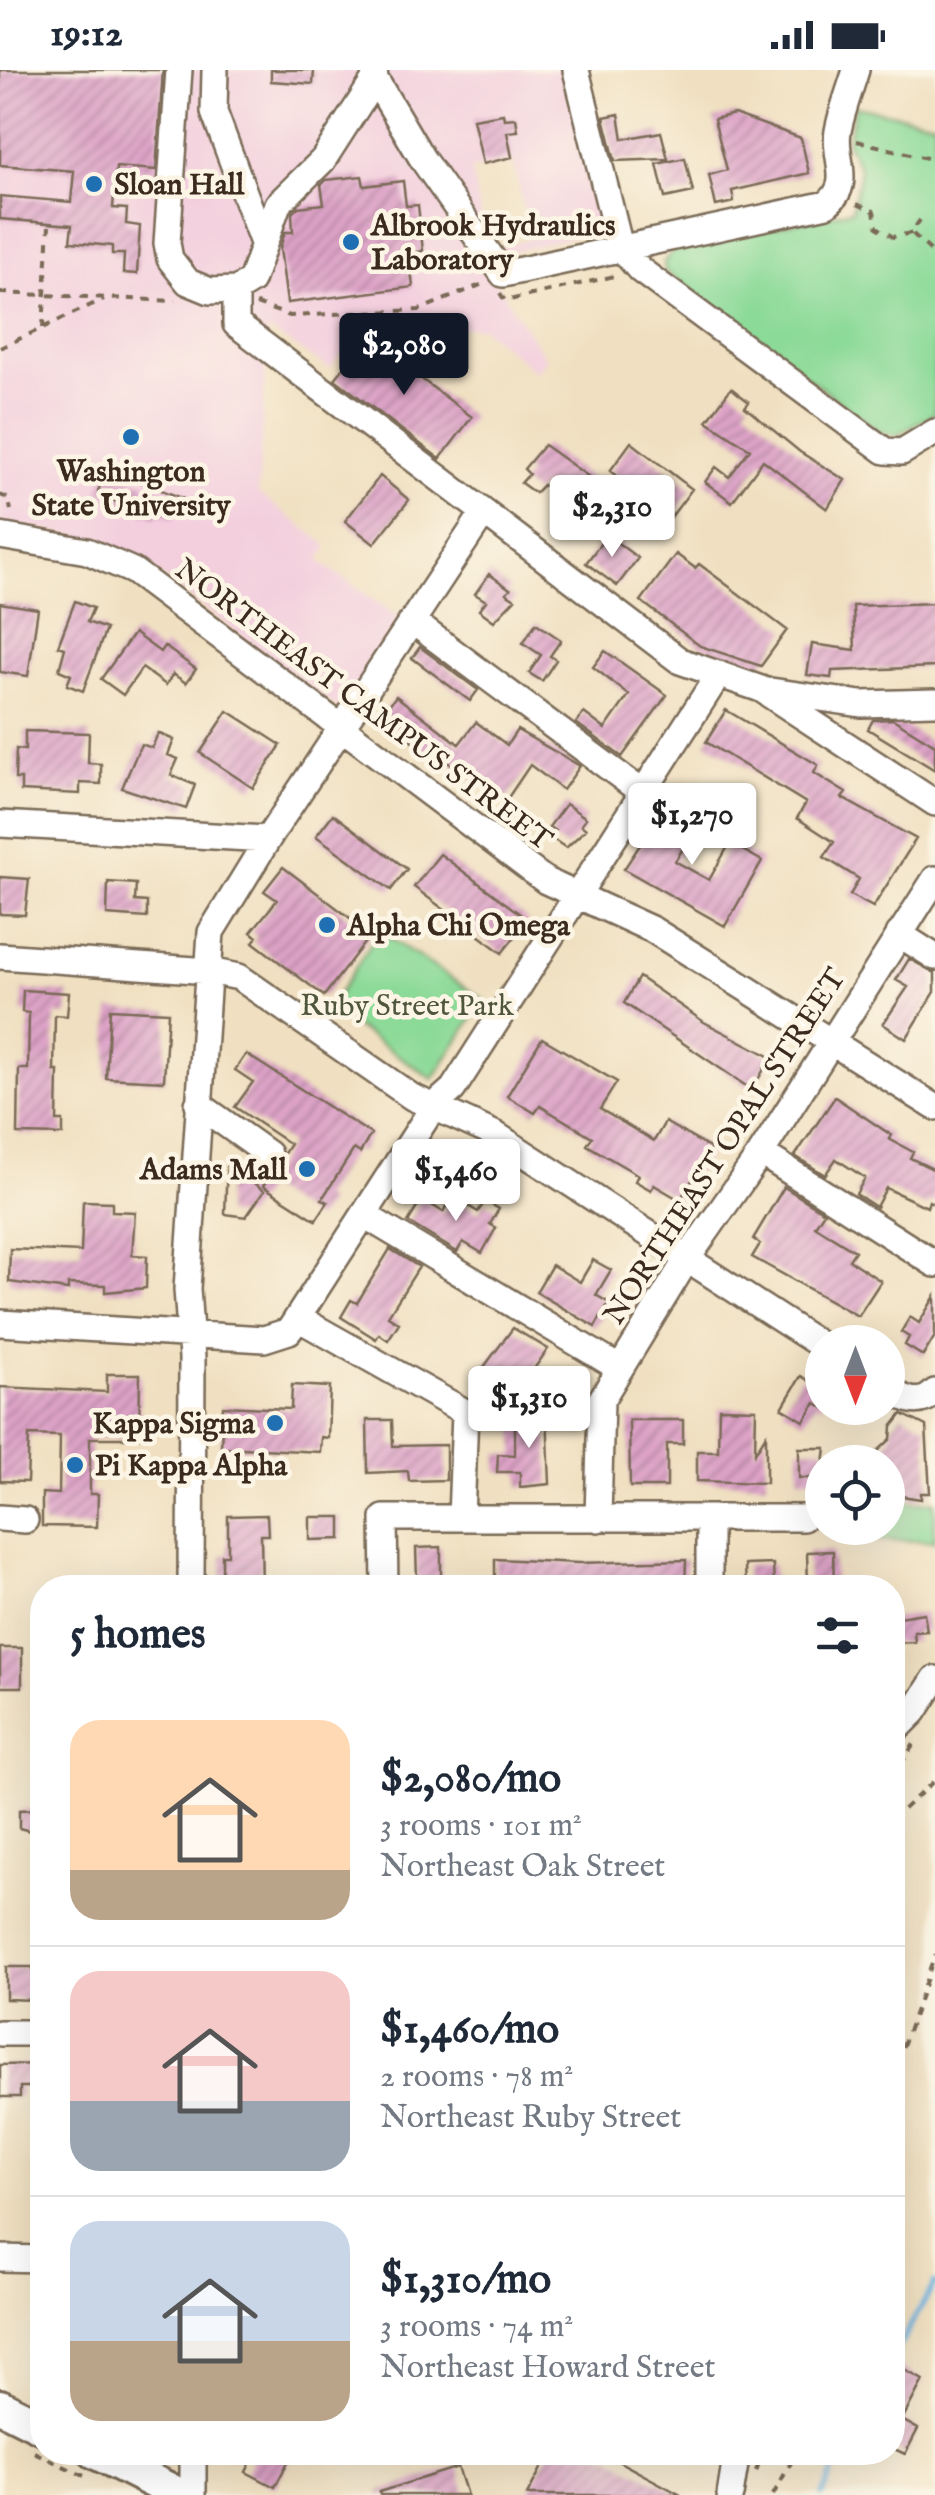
<!DOCTYPE html>
<html lang="en">
<head>
<meta charset="utf-8">
<style>
  :root { --surface:#fff; --page:#f2f2f3; --text:#1f2937; --muted:#747a83; --line:#e0e1e3; --accent:#111827 }
  body { margin:0; font-family:"IM FELL English",serif; background:var(--page); color:var(--text); height:100vh; display:flex; flex-direction:column; font-size:38px; white-space:nowrap }
  * { box-sizing:border-box; margin:0 }
  p { font-size:32px; color:var(--muted) }
  .icon { flex:none; width:55px; height:55px; fill:none; stroke:currentColor; stroke-width:2; stroke-linecap:round; stroke-linejoin:round }
  .map { position:relative; flex:1; overflow:hidden }
  .side { position:absolute; left:30px; top:1505px; width:875px; height:890px; display:flex; flex-direction:column; background:var(--surface); border-radius:40px; box-shadow:0 10px 40px #0002 }
  .side>* { flex:none }
  .needle { width:65px; rotate:180deg }
  .buttons { position:absolute; left:805px; top:1255px; display:grid; gap:20px }
  .buttons a { display:grid; place-items:center; width:100px; height:100px; border-radius:50%; background:var(--surface); box-shadow:0 10px 40px #0002; font-size:50px }
  .price { position:absolute; translate:-50% -85px; padding:0 22px; border-radius:10px; background:#fff; color:#222; font-size:32px; line-height:65px; filter:drop-shadow(0 2px 5px #0008) }
  .price::after { content:''; position:absolute; left:50%; top:60px; width:30px; height:22px; margin-left:-15px; background:inherit; clip-path:polygon(0 0,100% 0,50% 100%) }
  .price.current { background:var(--accent); color:#fff }
  ul { padding:0; list-style:none }
  li { display:flex; align-items:center; gap:30px; height:250px; padding:0 40px }
  li+li { border-top:2px solid var(--line) }
  li span { display:grid; place-items:center; flex:none; width:280px; height:200px; border-radius:30px; color:#555 }
  li>.icon { margin-inline-start:auto }
  span .icon { width:120px; height:120px; fill:#fffc; stroke-width:1 }
  li b { font-size:42px }
  h2 { display:flex; justify-content:space-between; align-items:center; height:120px; padding:0 40px; font-size:42px }
  .status { display:flex; justify-content:space-between; align-items:center; height:70px; padding:0 50px; background:var(--surface); direction:ltr }
  .status svg { height:28px; fill:currentColor }
  .map>svg:first-child { display:block }
  .built { fill:#f3cfde; fill-rule:evenodd }
  .green { fill:#8cda98; stroke:#64825b; stroke-width:2.5 }
  .lines { fill:none; stroke-linecap:round; stroke-linejoin:round }
  .stream { stroke:#6ab4e2; stroke-width:5 }
  .building { fill:url(#building-hatch) }
  .minor-casing { stroke:#7a6a57; stroke-width:30 }
  .major-casing { stroke:#7a6a57; stroke-width:38 }
  .path { stroke:#7a6a57; stroke-width:4; stroke-dasharray:8 8; stroke-linecap:butt }
  .minor { stroke:#fff; stroke-width:25 }
  .major { stroke:#fff; stroke-width:32 }
  .poi-dot { fill:#1f6fb2; stroke:#fcf5e5; stroke-width:4 }
  .labels { text-anchor:middle; stroke-width:9; stroke-linejoin:round; paint-order:stroke }
  .poi-label { font-size:30px; font-weight:bold; fill:#3b2a1e; stroke:#fcf5e5; text-anchor:start }
  .street-label { font-size:30px; fill:#3b2a1e; stroke:#fcf5e5 }
  .park-label { font-size:30px; fill:#4f563c; stroke:#fcf5e5 }
</style>
</head>
<body>
<div class="status"><b>19:12</b><svg viewBox="0 0 49 12"><path d="M0 12V9h3v3zM5 12V6h3v6zM10 12V3h3v9zM15 12V0h3v12zM26 1h20v11H26zM47 4h2v5h-2z"/></svg></div>
<div class="map">
<svg width="935" height="2425" viewBox="0 0 935 2425">
  <defs>
    <pattern id="building-hatch" width="6" height="6" patternUnits="userSpaceOnUse" patternTransform="scale(2.5)"><rect width="6" height="6" fill="#dda3c7"/><path d="M-1 1l2-2M0 6l6-6M5 7l2-2" fill="none" stroke="#b485a1"/></pattern>
  </defs>
  <rect width="100%" height="100%" fill="#fcf5e5"/>
  <filter id="ink" filterUnits="userSpaceOnUse"><feTurbulence type="fractalNoise" baseFrequency=".01" numOctaves="2"/><feDisplacementMap in="SourceGraphic" scale="20" xChannelSelector="R" yChannelSelector="G"/><feConvolveMatrix kernelMatrix="1 2 1 2 8 2 1 2 1" color-interpolation-filters="sRGB"/></filter>
  <filter id="wash" filterUnits="userSpaceOnUse"><feTurbulence type="fractalNoise" baseFrequency=".0048" numOctaves="4" result="noise"/><feDisplacementMap in="SourceGraphic" scale="40" xChannelSelector="R" yChannelSelector="G"/><feGaussianBlur stdDeviation="2.25" result="paint"/><feColorMatrix in="noise" values="0 0 0 0 0 0 0 0 0 0 0 0 0 0 0 0 0 1.4 0 .05"/><feComposite in="paint" operator="in"/></filter>
  <g filter="url(#wash)">
    <rect width="100%" height="100%" fill="#f0e0c1"/>
    <!-- built -->
    <path class="built" d="M 0,0 L 568,0 L 604,159 L 507,183 L 498,215 L 546,289 L 536,302 L 481,257 L 359,261 L 330,299 L 268,259 L 258,423 L 328,476 L 319,491 L 401,549 L 340,640 L 141,491 L 72,465 L 0,454 ZM 513,91 L 531,169 L 488,179 L 471,100 Z"/>
    <!-- green -->
    <path class="green" d="M 855,36 L 935,52 L 935,343 L 895,366 L 880,362 L 665,201 L 664,192 L 674,180 L 852,140 L 860,100 L 847,73 Z
      M 379,861 L 484,930 L 433,1009 L 329,939 Z
      M 888,1432 L 935,1432 L 935,1471 L 871,1470 L 871,1458 L 888,1458 Z"/>
    <g class="lines">
      <!-- stream -->
      <path class="stream" d="M 892,2288 L 935,2213
        M 822,2425 L 842,2382"/>
    </g>
    <g id="blocks">
      <!-- building -->
      <path class="building" d="M 0,0 L 163,0 L 156,100 L 116,97 L 113,138 L 127,139 L 126,154 L 140,156 L 137,204 L 123,203 L 124,184 L 112,184 L 112,176 L 70,172 L 72,155 L 0,149 L 0,126 L 71,132 L 74,101 L 0,95 Z
        M 271,0 L 314,0 L 313,14 L 271,11 Z
        M 503,44 L 504,49 L 516,48 L 518,61 L 507,62 L 512,87 L 483,94 L 473,49 Z
        M 619,44 L 623,69 L 661,62 L 668,89 L 615,91 L 604,47 Z
        M 734,44 L 801,68 L 809,103 L 732,121 L 734,132 L 716,136 L 709,105 L 727,100 L 714,49 Z
        M 685,88 L 693,122 L 665,128 L 657,94 Z
        M 362,106 L 364,116 L 403,111 L 406,136 L 418,135 L 423,181 L 409,183 L 413,217 L 287,233 L 280,178 L 285,162 L 293,162 L 292,143 L 298,137 L 324,134 L 321,115 L 326,110 Z
        M 367,268 L 472,347 L 440,389 L 335,309 Z
        M 731,318 L 749,332 L 745,337 L 800,382 L 845,410 L 827,439 L 763,390 L 732,432 L 705,412 L 716,397 L 729,407 L 750,379 L 707,351 Z
        M 631,372 L 692,419 L 671,447 L 610,401 Z
        M 544,375 L 599,414 L 577,439 L 543,415 L 535,423 L 521,413 L 529,404 L 524,399 Z
        M 107,399 L 182,428 L 174,448 L 158,442 L 156,447 L 106,428 L 107,424 L 98,421 Z
        M 380,406 L 409,430 L 374,474 L 345,451 Z
        M 607,465 L 638,488 L 617,516 L 586,493 Z
        M 676,484 L 695,498 L 699,494 L 787,560 L 761,596 L 700,576 L 641,531 Z
        M 489,504 L 510,519 L 506,523 L 515,529 L 494,551 L 479,540 L 486,531 L 475,524 Z
        M 75,531 L 93,538 L 87,552 L 106,559 L 83,621 L 67,615 L 71,605 L 59,600 L 65,578 L 58,576 Z
        M 0,533 L 38,539 L 28,606 L 0,602 Z
        M 935,533 L 935,597 L 832,601 L 831,608 L 807,605 L 812,574 L 855,580 L 853,536 Z
        M 536,553 L 561,570 L 550,586 L 556,590 L 542,611 L 529,603 L 541,585 L 523,573 Z
        M 134,563 L 160,582 L 164,576 L 196,599 L 186,613 L 173,604 L 166,615 L 142,598 L 123,625 L 101,609 Z
        M 420,577 L 478,620 L 470,631 L 412,588 Z
        M 605,581 L 667,625 L 622,687 L 576,653 L 584,643 L 605,659 L 629,625 L 593,597 Z
        M 396,626 L 459,674 L 476,652 L 507,675 L 517,660 L 580,696 L 563,720 L 530,695 L 507,729 L 439,687 L 436,691 L 381,645 Z
        M 726,640 L 818,695 L 814,703 L 846,723 L 842,728 L 916,769 L 873,837 L 850,825 L 859,809 L 824,787 L 834,772 L 797,748 L 806,733 L 706,672 Z
        M 228,641 L 281,675 L 253,718 L 200,683 Z
        M 893,649 L 935,675 L 935,700 L 868,659 L 873,650 Z
        M 25,661 L 89,663 L 88,693 L 101,694 L 101,714 L 80,713 L 80,724 L 21,721 L 21,709 L 15,709 L 16,679 L 25,680 Z
        M 158,663 L 174,670 L 168,685 L 178,689 L 171,705 L 195,715 L 186,739 L 122,718 L 141,674 L 152,678 Z
        M 566,734 L 586,748 L 581,755 L 586,759 L 566,778 L 550,767 L 555,761 L 549,757 Z
        M 667,734 L 699,754 L 675,791 L 709,810 L 730,773 L 762,791 L 725,856 L 624,799 Z
        M 333,744 L 407,799 L 391,820 L 316,766 Z
        M 440,784 L 528,850 L 502,883 L 414,817 Z
        M 283,797 L 371,864 L 324,926 L 253,872 L 257,867 L 251,862 L 277,830 L 264,821 Z
        M 0,807 L 29,809 L 25,845 L 0,844 Z
        M 108,812 L 136,814 L 135,831 L 147,832 L 147,848 L 107,845 Z
        M 909,889 L 935,903 L 935,922 L 906,969 L 883,954 L 908,917 L 896,910 Z
        M 639,907 L 704,952 L 771,987 L 752,1020 L 624,933 Z
        M 23,920 L 69,923 L 67,946 L 55,945 L 54,1001 L 58,1001 L 57,1051 L 63,1051 L 63,1065 L 18,1064 L 19,999 L 28,999 L 29,943 L 22,942 Z
        M 110,939 L 168,942 L 164,1011 L 106,1008 Z
        M 542,968 L 617,1012 L 600,1039 L 654,1071 L 665,1052 L 711,1079 L 680,1130 L 654,1115 L 651,1120 L 635,1111 L 638,1105 L 587,1075 L 592,1067 L 540,1036 L 535,1043 L 507,1026 Z
        M 246,984 L 371,1064 L 360,1083 L 354,1079 L 322,1129 L 328,1132 L 316,1150 L 263,1116 L 290,1074 L 235,1037 L 253,1012 L 235,1000 Z
        M 835,1027 L 891,1065 L 889,1069 L 913,1082 L 910,1088 L 935,1100 L 935,1134 L 929,1131 L 927,1137 L 886,1118 L 876,1137 L 856,1124 L 865,1108 L 836,1089 L 825,1105 L 795,1086 Z
        M 227,1092 L 264,1121 L 246,1147 L 225,1144 Z
        M 784,1117 L 824,1142 L 815,1156 L 855,1181 L 849,1190 L 881,1211 L 858,1246 L 752,1187 L 760,1174 L 753,1169 Z
        M 452,1126 L 478,1142 L 485,1131 L 499,1139 L 490,1154 L 496,1158 L 482,1183 L 463,1172 L 457,1182 L 408,1152 L 422,1129 L 443,1142 Z
        M 83,1131 L 112,1132 L 112,1141 L 135,1142 L 132,1185 L 147,1186 L 146,1218 L 105,1222 L 105,1215 L 68,1214 L 68,1220 L 9,1212 L 10,1179 L 81,1182 Z
        M 390,1179 L 419,1197 L 388,1246 L 399,1253 L 388,1270 L 379,1264 L 376,1269 L 341,1247 L 351,1230 L 357,1233 Z
        M 593,1190 L 611,1200 L 596,1225 L 609,1233 L 595,1257 L 536,1222 L 552,1195 L 580,1212 Z
        M 935,1226 L 935,1266 L 923,1286 L 905,1275 L 909,1267 L 901,1262 L 910,1247 L 919,1253 Z
        M 513,1258 L 548,1279 L 517,1323 L 481,1301 Z
        M 107,1304 L 140,1304 L 139,1368 L 90,1368 L 90,1424 L 98,1424 L 97,1457 L 42,1456 L 42,1423 L 59,1424 L 60,1366 L 29,1365 L 27,1412 L 0,1411 L 0,1317 L 107,1322 Z
        M 801,1306 L 822,1319 L 822,1337 L 816,1333 L 804,1351 L 782,1338 Z
        M 292,1315 L 330,1317 L 328,1368 L 321,1367 L 320,1382 L 221,1377 L 223,1336 L 291,1339 Z
        M 719,1338 L 756,1339 L 755,1383 L 766,1365 L 766,1413 L 697,1411 L 697,1381 L 718,1381 Z
        M 515,1343 L 547,1344 L 550,1414 L 520,1417 L 520,1402 L 497,1402 L 498,1384 L 515,1385 Z
        M 902,1344 L 926,1356 L 930,1423 L 921,1423 L 921,1429 L 888,1424 L 888,1392 L 866,1392 L 891,1369 L 892,1357 Z
        M 367,1350 L 392,1350 L 393,1376 L 446,1375 L 446,1410 L 409,1411 L 408,1401 L 368,1403 Z
        M 629,1350 L 683,1350 L 683,1374 L 667,1374 L 667,1417 L 630,1417 Z
        M 799,1378 L 826,1378 L 822,1408 L 799,1408 Z
        M 267,1445 L 268,1465 L 261,1465 L 262,1518 L 222,1518 L 222,1485 L 228,1485 L 228,1446 Z
        M 310,1447 L 341,1447 L 341,1469 L 310,1470 Z
        M 441,1477 L 441,1510 L 417,1510 L 416,1478 Z
        M 833,1481 L 834,1516 L 808,1517 L 807,1482 Z
        M 495,1489 L 578,1493 L 686,1490 L 685,1518 L 495,1518 Z
        M 773,1494 L 774,1518 L 746,1518 L 745,1495 Z
        M 924,1543 L 927,1561 L 914,1562 L 915,1572 L 892,1573 L 892,1548 Z
        M 0,1578 L 22,1578 L 22,1617 L 0,1617 Z
        M 42,1739 L 42,1764 L 19,1758 L 19,1740 Z
        M 6,1897 L 33,1897 L 33,1930 L 6,1929 Z
        M 42,1994 L 42,2017 L 20,2017 L 20,2027 L 0,2027 L 0,1995 Z
        M 897,2296 L 923,2310 L 902,2350 L 918,2359 L 905,2384 L 892,2378 L 892,2305 Z
        M 256,2382 L 293,2382 L 275,2417 L 246,2402 Z
        M 550,2382 L 601,2382 L 681,2425 L 527,2425 Z
        M 458,2397 L 467,2425 L 380,2425 L 379,2422 Z"/>
    </g>
  </g>
  <g filter="url(#ink)">
    <use href="#blocks" fill-opacity="0" stroke="#7a6a57" stroke-width="2.5"/>
    <g class="lines">
      <!-- minor casing -->
      <g class="minor-casing">
        <path id="minor" d="M 179,0 L 167,173 L 170,189 L 188,212 L 210,221 L 236,220 L 251,211 L 278,134 L 323,90 L 375,9
          M 215,0 L 214,42 L 263,173
          M 374,0 L 375,9 L 423,90 L 503,204 L 827,134 C 854,113 833,88 838,61 C 842,40 850,20 856,0
          M 576,0 L 620,177 L 640,200 L 885,381 L 902,382 L 935,362
          M 236,220 L 236,254 L 680,591 L 761,619 L 935,733
          M 0,466 L 87,481 L 133,501 L 546,811 L 653,860 L 935,1037
          M 412,551 L 643,723
          M 771,621 L 861,634 L 935,632
          M 0,754 L 267,769
          M 899,864 L 935,887
          M 0,886 L 209,901 L 239,907 L 412,1027 L 496,1065 L 822,1276
          M 198,1034 L 268,1084
          M 761,1083 L 935,1194
          M 364,1145 L 619,1298
          M 298,1248 L 465,1342 L 461,1448
          M 0,1253 L 264,1269 L 289,1261 L 434,1036 L 453,1019 L 719,604
          M 888,1318 C 904,1329 919,1338 935,1322
          M 0,1448 L 25,1450
          M 598,1449 L 601,1330 L 687,1189 L 761,1083 L 935,809
          M 191,1518 L 192,1288 L 187,1219 L 211,862 L 271,764 L 483,444
          M 385,1518 L 384,1448 L 803,1448
          M 709,1518 L 709,1448
          M 892,1664 L 914,1642 L 935,1609
          M 0,1963 L 42,1963
          M 0,2188 L 42,2189
          M 193,2382 L 193,2425
          M 730,2425 L 737,2382"/>
      </g>
      <!-- major casing -->
      <g class="major-casing">
        <path id="major" d="M 0,2336 L 42,2357
          M 95,2382 L 180,2425"/>
      </g>
      <!-- path -->
      <path class="path" d="M 857,71 L 935,90
        M 857,134 L 874,141 L 877,157 L 893,167 L 911,163 L 920,150
        M 913,164 L 935,185
        M 0,223 L 176,231
        M 500,223 L 505,231 L 619,205
        M 256,234 L 290,246 L 419,240 L 483,214
        M 43,258 L 49,156
        M 0,278 L 104,229
        M 0,425 L 8,428 L 11,440
        M 892,1708 L 914,1674
        M 892,1750 L 935,1710
        M 892,2007 L 935,1885
        M 34,2382 L 84,2406
        M 756,2401 L 763,2382
        M 773,2425 L 797,2382"/>
      <!-- minor -->
      <use href="#minor" class="minor"/>
      <!-- major -->
      <use href="#major" class="major"/>
    </g>
  </g>
  <!-- markers -->
  <g class="poi-dot">
    <circle cx="94" cy="114" r="10"/>
    <circle cx="351" cy="172" r="10"/>
    <circle cx="131" cy="367" r="10"/>
    <circle cx="327" cy="855" r="10"/>
    <circle cx="307" cy="1099" r="10"/>
    <circle cx="275" cy="1353" r="10"/>
    <circle cx="75" cy="1395" r="10"/>
  </g>
  <g class="labels">
    <!-- poi labels -->
    <g class="poi-label">
      <text x="114" y="124">Sloan Hall</text>
      <text x="371" y="165">Albrook Hydraulics<tspan x="371" dy="34">Laboratory</tspan></text>
      <text x="131" y="411" text-anchor="middle">Washington<tspan x="131" dy="34">State University</tspan></text>
      <text x="347" y="865">Alpha Chi Omega</text>
      <text x="287" y="1109" text-anchor="end">Adams Mall</text>
      <text x="255" y="1363" text-anchor="end">Kappa Sigma</text>
      <text x="95" y="1405">Pi Kappa Alpha</text>
    </g>
    <!-- street labels -->
    <g class="street-label">
      <text transform="translate(364 634) rotate(37)" y="10">NORTHEAST CAMPUS STREET</text>
      <text transform="translate(724 1076) rotate(-57)" y="10">NORTHEAST OPAL STREET</text>
    </g>
    <!-- park labels -->
    <g class="park-label">
      <text x="407" y="945">Ruby Street Park</text>
    </g>
  </g>
</svg>
<div class="buttons">
<a><svg class="needle" viewBox="-14 -14 28 28"><path d="M0-13l5 13h-10z" fill="#e53935"/><path d="M0 13l5-13h-10z" fill="#747a83"/></svg></a>
<a><svg class="icon" aria-label="locate" viewBox="0 0 24 24"><circle cx="12" cy="12" r="6"/><path d="M12 2v4M12 18v4M2 12h4M18 12h4"/></svg></a>
</div>
<b class="price current" style="left:404px;top:328px">$2,080</b>
<b class="price" style="left:612px;top:490px">$2,310</b>
<b class="price" style="left:692px;top:798px">$1,270</b>
<b class="price" style="left:456px;top:1154px">$1,460</b>
<b class="price" style="left:529px;top:1381px">$1,310</b>
<section class="side">
<h2>5 homes<svg class="icon" aria-label="filters" viewBox="0 0 24 24"><path d="M4 7h16M4 17h16"/><circle cx="9" cy="7" r="2"/><circle cx="15" cy="17" r="2"/></svg></h2>
<ul>
<li><span style="background:linear-gradient(#ffd9b3 75%,#b9a48a 0)"><svg class="icon" aria-label="home" viewBox="0 0 24 24"><path d="M3 11l9-7 9 7M6 9v11h12V9"/></svg></span><div><b>$2,080/mo</b><p>3 rooms · 101 m²</p><p>Northeast Oak Street</p></div></li>
<li><span style="background:linear-gradient(#f6c9c9 65%,#9aa5b1 0)"><svg class="icon" aria-label="home" viewBox="0 0 24 24"><path d="M3 11l9-7 9 7M6 9v11h12V9"/></svg></span><div><b>$1,460/mo</b><p>2 rooms · 78 m²</p><p>Northeast Ruby Street</p></div></li>
<li><span style="background:linear-gradient(#c9d6e8 60%,#b9a48a 0)"><svg class="icon" aria-label="home" viewBox="0 0 24 24"><path d="M3 11l9-7 9 7M6 9v11h12V9"/></svg></span><div><b>$1,310/mo</b><p>3 rooms · 74 m²</p><p>Northeast Howard Street</p></div></li>
</ul>
</section>
</div>
</body>
</html>
